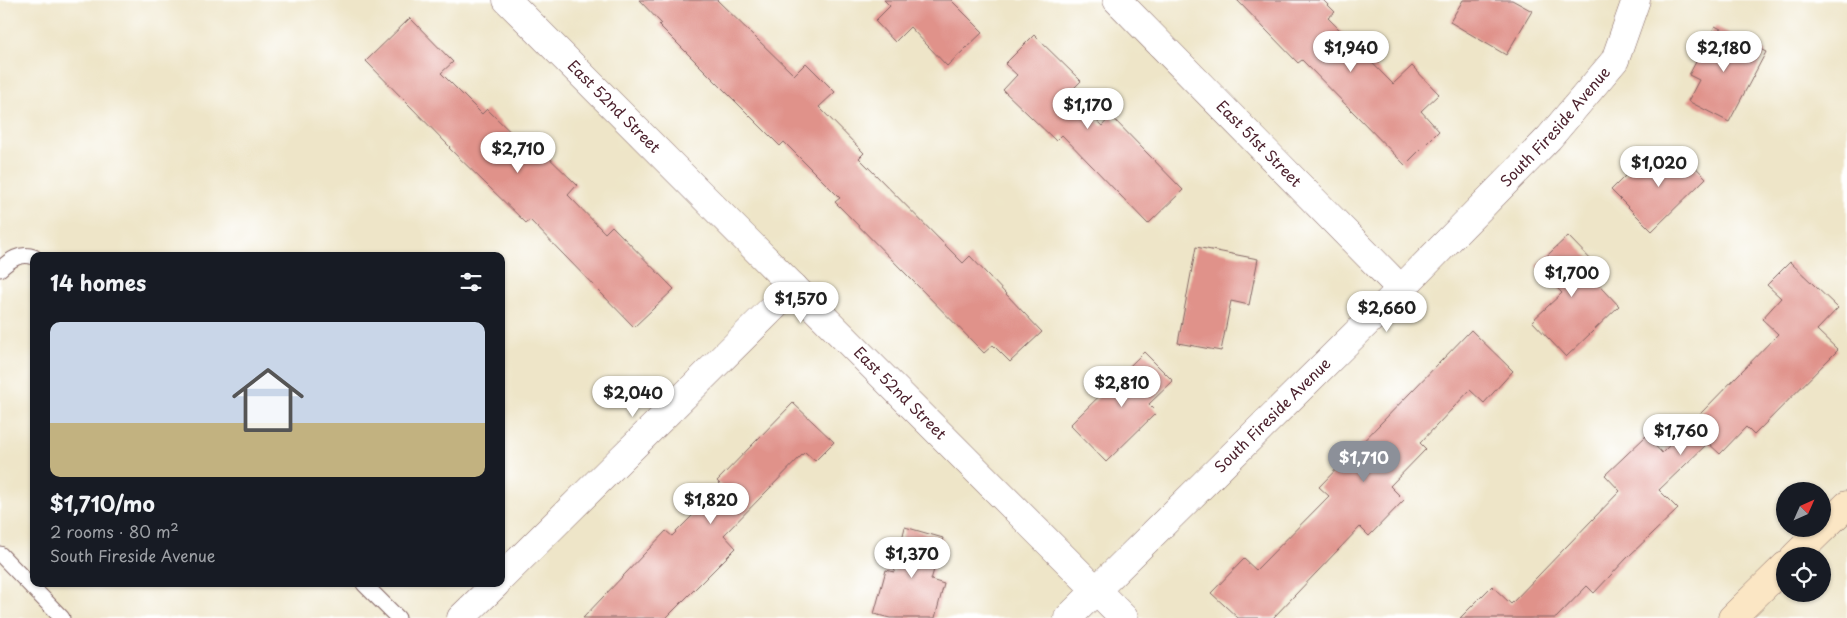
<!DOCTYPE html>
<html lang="en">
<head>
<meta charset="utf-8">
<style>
  :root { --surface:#171b24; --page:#242831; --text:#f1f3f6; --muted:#9ea1a6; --line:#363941; --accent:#8c9099 }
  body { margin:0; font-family:"Playpen Sans",sans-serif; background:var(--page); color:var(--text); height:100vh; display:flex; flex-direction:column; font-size:19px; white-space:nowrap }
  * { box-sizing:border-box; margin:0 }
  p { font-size:16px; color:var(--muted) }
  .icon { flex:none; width:28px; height:28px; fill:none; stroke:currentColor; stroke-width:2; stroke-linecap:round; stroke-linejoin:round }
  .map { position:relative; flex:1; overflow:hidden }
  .side { position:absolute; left:30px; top:252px; width:475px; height:335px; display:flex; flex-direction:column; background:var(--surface); border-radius:10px; box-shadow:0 1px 4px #0004 }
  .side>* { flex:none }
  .needle { width:32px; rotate:45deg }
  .controls { position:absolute; left:1776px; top:482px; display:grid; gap:10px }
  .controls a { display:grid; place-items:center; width:55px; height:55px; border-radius:50%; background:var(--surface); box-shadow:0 1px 4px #0004; font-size:25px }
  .price { position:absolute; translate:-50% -42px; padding:0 11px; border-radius:18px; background:#fff; color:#222; font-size:16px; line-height:32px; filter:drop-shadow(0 1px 2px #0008) }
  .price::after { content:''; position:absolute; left:50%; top:30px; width:15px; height:11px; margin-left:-8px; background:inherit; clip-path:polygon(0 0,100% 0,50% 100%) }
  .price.selected { background:var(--accent); color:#fff }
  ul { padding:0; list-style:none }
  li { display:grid; align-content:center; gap:10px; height:265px; padding:0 20px }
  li+li { border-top:1px solid var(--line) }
  li span { display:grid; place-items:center; height:155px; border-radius:10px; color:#555 }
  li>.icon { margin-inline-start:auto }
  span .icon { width:90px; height:90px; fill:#fffc; stroke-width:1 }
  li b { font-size:21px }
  h2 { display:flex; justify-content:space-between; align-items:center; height:60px; padding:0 20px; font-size:21px }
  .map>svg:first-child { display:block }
  .building { fill:#e0928a }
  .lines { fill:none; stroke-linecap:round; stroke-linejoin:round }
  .lane-casing { stroke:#836462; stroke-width:17 }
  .street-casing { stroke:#836462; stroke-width:29 }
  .secondary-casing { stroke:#836462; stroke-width:29 }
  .lane { stroke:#fff; stroke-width:15 }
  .street { stroke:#fff; stroke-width:28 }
  .secondary { stroke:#fbe6c4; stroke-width:28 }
  .labels { text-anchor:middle; stroke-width:4; stroke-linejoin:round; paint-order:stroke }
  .street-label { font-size:15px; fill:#4a1f2b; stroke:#fff }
</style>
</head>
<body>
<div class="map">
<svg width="1847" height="618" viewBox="0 0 1847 618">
  <rect width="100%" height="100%" fill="#fff"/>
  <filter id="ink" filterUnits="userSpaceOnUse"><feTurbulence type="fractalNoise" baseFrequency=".02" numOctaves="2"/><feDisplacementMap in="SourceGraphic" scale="10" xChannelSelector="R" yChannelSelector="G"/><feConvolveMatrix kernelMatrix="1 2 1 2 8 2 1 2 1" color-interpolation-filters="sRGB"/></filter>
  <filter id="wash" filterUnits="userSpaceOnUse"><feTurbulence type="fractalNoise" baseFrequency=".0096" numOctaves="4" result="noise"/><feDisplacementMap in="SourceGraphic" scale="20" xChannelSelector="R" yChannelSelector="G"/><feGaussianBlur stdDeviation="1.12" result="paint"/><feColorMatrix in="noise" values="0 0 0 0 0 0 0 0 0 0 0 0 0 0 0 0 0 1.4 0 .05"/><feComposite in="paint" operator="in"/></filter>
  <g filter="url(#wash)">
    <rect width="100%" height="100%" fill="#eee5c8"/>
    <g id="blocks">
      <!-- building -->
      <path class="building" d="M 639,0 L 717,0 L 794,75 L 806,63 L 835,92 L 819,107 L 864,153 L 859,158 L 963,263 L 970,256 L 1042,332 L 1010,362 L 993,345 L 984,353 L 835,202 L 840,198 L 784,142 L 780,146 L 659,25 L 661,23 Z
        M 884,0 L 951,0 L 983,32 L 947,66 L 910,27 L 895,42 L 875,21 L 890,6 Z
        M 1237,0 L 1323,0 L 1335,12 L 1328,18 L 1393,84 L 1412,66 L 1439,94 L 1421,111 L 1439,131 L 1405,165 L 1302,60 L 1298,63 Z
        M 1463,0 L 1512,0 L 1532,11 L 1506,55 L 1450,22 Z
        M 410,18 L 453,62 L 441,73 L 482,114 L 487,109 L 533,154 L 539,148 L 577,185 L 568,195 L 605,233 L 612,226 L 674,289 L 634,327 L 530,220 L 526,223 L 449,148 L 450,147 L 366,61 Z
        M 1715,26 L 1766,52 L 1729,122 L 1688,101 L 1699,80 L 1689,75 Z
        M 1034,35 L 1081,81 L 1068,94 L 1102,126 L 1111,116 L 1183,190 L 1148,224 L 1062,135 L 1056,141 L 1003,90 L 1017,75 L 1005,64 Z
        M 1677,148 L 1706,178 L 1652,231 L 1611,190 L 1640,161 L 1652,173 Z
        M 1568,236 L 1597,266 L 1589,274 L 1619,306 L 1566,357 L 1532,321 L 1562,293 L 1536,266 Z
        M 1196,247 L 1258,259 L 1249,305 L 1231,301 L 1221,351 L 1178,343 Z
        M 1790,262 L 1838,308 L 1817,330 L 1838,350 L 1754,435 L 1746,427 L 1720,454 L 1708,443 L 1659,490 L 1678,509 L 1627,558 L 1594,593 L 1587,586 L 1556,618 L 1460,618 L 1492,586 L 1511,604 L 1620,491 L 1605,475 L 1646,436 L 1662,453 L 1778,334 L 1762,319 L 1781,298 L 1767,285 Z
        M 1471,330 L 1513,371 L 1484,403 L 1470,390 L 1420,443 L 1426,449 L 1390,486 L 1404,500 L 1369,536 L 1360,527 L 1273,618 L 1238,618 L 1211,593 L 1244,559 L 1256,570 L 1329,496 L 1319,487 Z
        M 1144,352 L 1173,381 L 1149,404 L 1157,412 L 1106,462 L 1070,425 Z
        M 793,403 L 834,442 L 815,461 L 805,452 L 724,535 L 736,548 L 666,618 L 583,618 L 666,531 L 672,536 L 722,486 L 717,481 Z
        M 905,527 L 943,538 L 931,580 L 944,584 L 935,618 L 890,618 L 874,614 L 886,570 L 894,572 Z"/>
    </g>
  </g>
  <g filter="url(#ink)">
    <use href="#blocks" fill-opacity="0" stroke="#836462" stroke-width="1"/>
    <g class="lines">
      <!-- lane casing -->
      <g class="lane-casing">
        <path id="lane" d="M 0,269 C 10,260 20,252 34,257
          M 0,554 L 62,618
          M 364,584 L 398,618"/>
      </g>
      <!-- street casing -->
      <g class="street-casing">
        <g id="street">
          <path id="s1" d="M 507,0 L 1124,618"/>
          <path id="s2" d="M 1117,0 L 1401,289"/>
          <path d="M 501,578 L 794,287"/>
          <path d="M 461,618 L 496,584"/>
          <path id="s3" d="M 1068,618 L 1401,289 L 1549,138 L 1615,60 L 1636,0"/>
        </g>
      </g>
      <!-- secondary casing -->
      <g class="secondary-casing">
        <path id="secondary" d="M 1795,556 L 1847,505
          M 1732,618 L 1785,566"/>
      </g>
      <!-- lane -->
      <use href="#lane" class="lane"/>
      <!-- street -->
      <use href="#street" class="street"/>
      <!-- secondary -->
      <use href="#secondary" class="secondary"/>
    </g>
  </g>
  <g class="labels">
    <!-- street labels -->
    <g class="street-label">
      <text dy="5" stroke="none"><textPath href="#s1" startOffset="151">East 52nd Street</textPath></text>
      <text dy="5" stroke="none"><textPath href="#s3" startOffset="692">South Fireside Avenue</textPath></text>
      <text dy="5" stroke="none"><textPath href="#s2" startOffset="202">East 51st Street</textPath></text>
      <text dy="5" stroke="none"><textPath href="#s1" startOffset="556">East 52nd Street</textPath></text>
      <text dy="5" stroke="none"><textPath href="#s3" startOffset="288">South Fireside Avenue</textPath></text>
    </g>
  </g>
</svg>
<div class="controls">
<a><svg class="needle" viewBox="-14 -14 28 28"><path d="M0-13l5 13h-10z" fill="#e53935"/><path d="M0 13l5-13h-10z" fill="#9ea1a6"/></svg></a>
<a><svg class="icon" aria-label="locate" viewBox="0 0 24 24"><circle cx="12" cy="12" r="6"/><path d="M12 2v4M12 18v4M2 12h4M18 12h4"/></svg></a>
</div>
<b class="price" style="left:1351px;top:73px">$1,940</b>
<b class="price" style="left:1724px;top:73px">$2,180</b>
<b class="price" style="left:1088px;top:130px">$1,170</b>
<b class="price" style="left:518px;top:174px">$2,710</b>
<b class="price" style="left:1659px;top:188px">$1,020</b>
<b class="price" style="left:1572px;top:298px">$1,700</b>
<b class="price" style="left:801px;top:324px">$1,570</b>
<b class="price" style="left:1387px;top:333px">$2,660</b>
<b class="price" style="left:1122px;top:408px">$2,810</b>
<b class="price" style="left:633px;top:418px">$2,040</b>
<b class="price" style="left:1681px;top:456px">$1,760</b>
<b class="price selected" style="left:1364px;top:483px">$1,710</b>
<b class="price" style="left:711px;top:525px">$1,820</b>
<b class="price" style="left:912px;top:579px">$1,370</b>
<section class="side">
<h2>14 homes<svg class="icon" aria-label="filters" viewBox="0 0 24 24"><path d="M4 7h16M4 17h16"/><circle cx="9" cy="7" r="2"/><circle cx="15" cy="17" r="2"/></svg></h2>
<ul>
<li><span style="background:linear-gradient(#c9d6e8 65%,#c2b280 0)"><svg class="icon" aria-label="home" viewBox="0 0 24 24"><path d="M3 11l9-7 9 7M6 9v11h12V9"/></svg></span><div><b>$1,710/mo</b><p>2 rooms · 80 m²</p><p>South Fireside Avenue</p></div></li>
</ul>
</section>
</div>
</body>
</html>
